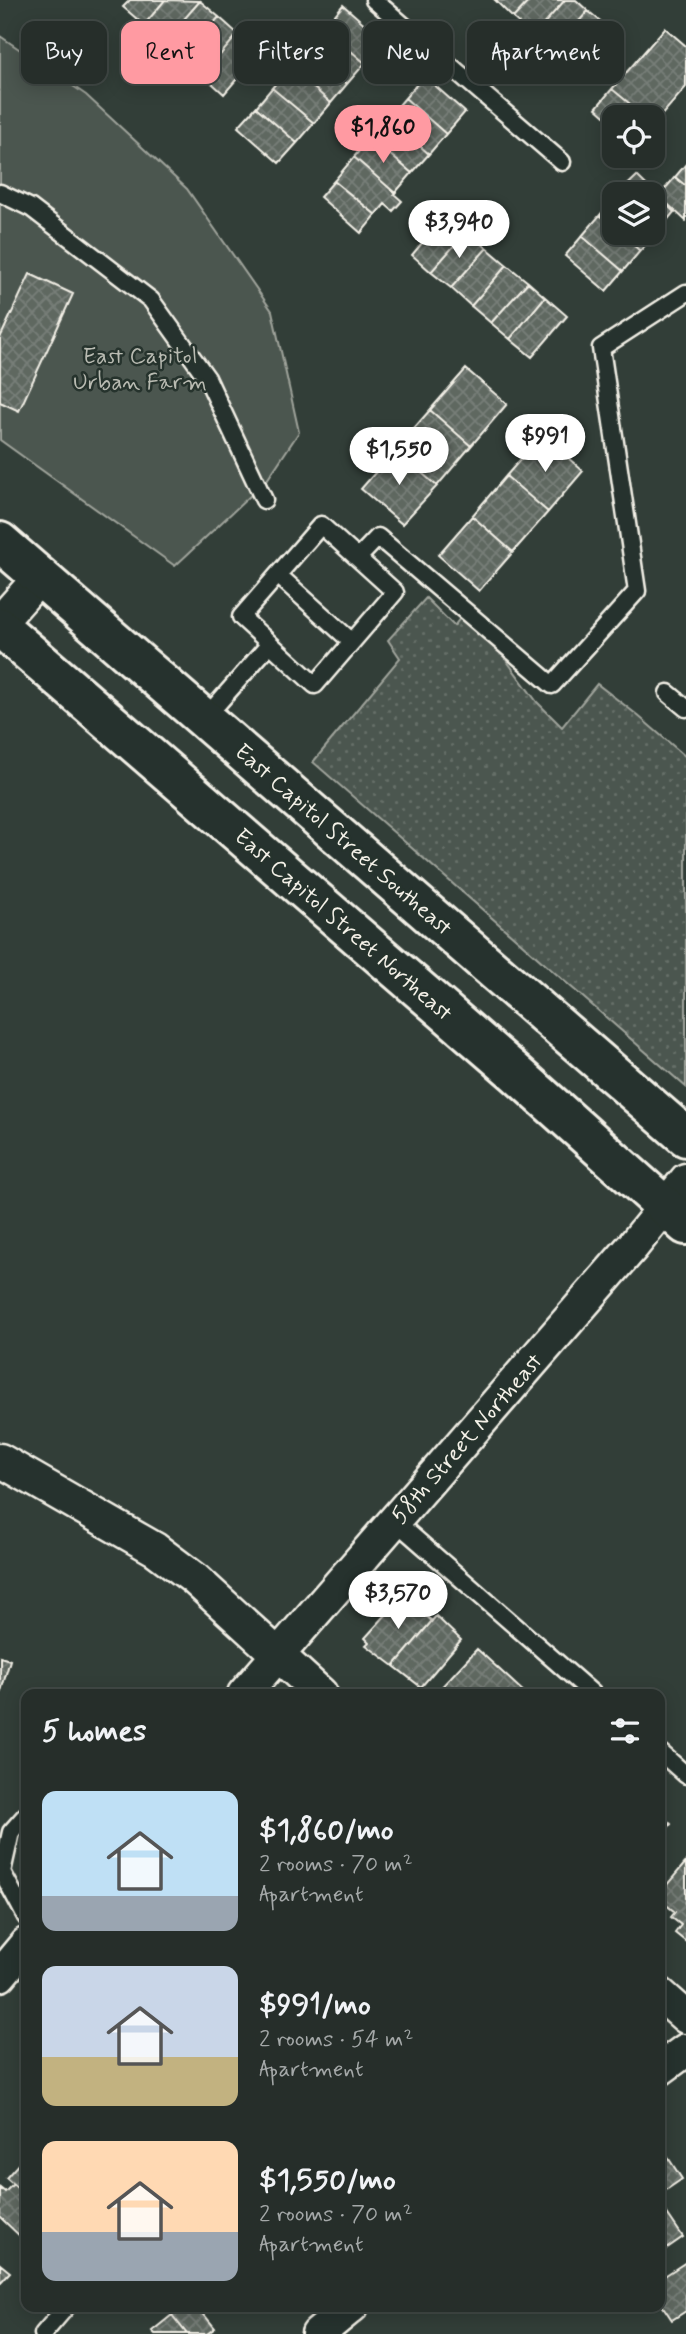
<!DOCTYPE html>
<html lang="en">
<head>
<meta charset="utf-8">
<style>
  :root { --surface:#262e2a; --page:#323a36; --text:#f1f3f6; --muted:#a4a8a8; --line:#424a47; --accent:#ff9aa2 }
  body { margin:0; font-family:Mynerve,sans-serif; background:var(--page); color:var(--text); height:100vh; display:flex; flex-direction:column; font-size:26px; white-space:nowrap }
  * { box-sizing:border-box; margin:0 }
  p { font-size:23px; color:var(--muted) }
  .icon { flex:none; width:38px; height:38px; fill:none; stroke:currentColor; stroke-width:2; stroke-linecap:round; stroke-linejoin:round }
  .map { position:relative; flex:1; overflow:hidden }
  .details { position:absolute; left:21px; top:1689px; width:644px; height:623px; display:flex; flex-direction:column; background:var(--surface); border-radius:14px; box-shadow:0 4px 18px #0003,0 0 0 2px var(--line) }
  .details>* { flex:none }
  .hud { position:absolute; left:21px; top:21px; width:644px; height:63px; display:flex; gap:14px }
  .buttons { position:absolute; left:602px; top:105px; display:grid; gap:14px }
  .buttons a { display:grid; place-items:center; width:63px; height:63px; border-radius:14px; background:var(--surface); box-shadow:0 4px 18px #0003,0 0 0 2px var(--line); font-size:35px }
  .price { position:absolute; translate:-50% -60px; padding:0 16px; border-radius:24px; background:#fff; color:#222; font-size:23px; line-height:46px; filter:drop-shadow(0 2px 4px #0008) }
  .price::after { content:''; position:absolute; left:50%; top:42px; width:21px; height:16px; margin-left:-10px; background:inherit; clip-path:polygon(0 0,100% 0,50% 100%) }
  .price.active { background:var(--accent); color:#111 }
  ul { padding:0; list-style:none }
  li { display:flex; align-items:center; gap:21px; height:175px; padding:0 21px }
  li span { display:grid; place-items:center; flex:none; width:196px; height:140px; border-radius:14px; color:#555 }
  li>.icon { margin-inline-start:auto }
  span .icon { width:84px; height:84px; fill:#fffc; stroke-width:1 }
  li b { font-size:30px }
  h2 { display:flex; justify-content:space-between; align-items:center; height:84px; padding:0 21px; font-size:30px }
  .tag { padding:0 24px; border-radius:14px; background:var(--surface); box-shadow:0 4px 18px #0003,0 0 0 2px var(--line); font-size:24px; line-height:63px }
  .tag.active { background:var(--accent); color:#111 }
  .map>svg:first-child { display:block }
  .grass { fill:url(#grass-dots); stroke:#a0a49c; stroke-width:2 }
  .garden { fill:#4c564f; stroke:#a0a49c; stroke-width:2 }
  .building { fill:url(#building-cross-hatch); stroke:#f4f1e8; stroke-width:2 }
  .lines { fill:none; stroke-linecap:round; stroke-linejoin:round }
  .service-casing { stroke:#f4f1e8; stroke-width:21 }
  .minor-casing { stroke:#f4f1e8; stroke-width:37 }
  .primary-casing { stroke:#f4f1e8; stroke-width:44 }
  .service { stroke:#26332d; stroke-width:16 }
  .minor { stroke:#26332d; stroke-width:32 }
  .primary { stroke:#26332d; stroke-width:38 }
  .labels { text-anchor:middle; stroke-width:5; stroke-linejoin:round; paint-order:stroke }
  .park-label { font-size:23px; fill:#b9bbb2; stroke:#26332d }
  .street-label { font-size:23px; fill:#f4f1e8; stroke:#26332d }
</style>
</head>
<body>
<div class="map">
<svg width="686" height="2334" viewBox="0 0 686 2334">
  <defs>
    <pattern id="grass-dots" width="8" height="8" patternUnits="userSpaceOnUse" patternTransform="scale(1.75)"><rect width="8" height="8" fill="#4c564f"/><path d="M2 2h.1M6 6h.1" fill="none" stroke="#666f68" stroke-width="1.8" stroke-linecap="round"/></pattern>
    <pattern id="building-cross-hatch" width="8" height="8" patternUnits="userSpaceOnUse" patternTransform="scale(1.75)"><rect width="8" height="8" fill="#5f6861"/><path d="M0 0l8 8M0 8l8-8" fill="none" stroke="#777e78"/></pattern>
  </defs>
  <rect width="100%" height="100%" fill="#323e38"/>
  <filter id="ink" filterUnits="userSpaceOnUse"><feTurbulence type="fractalNoise" baseFrequency=".0143" numOctaves="2"/><feDisplacementMap in="SourceGraphic" scale="14" xChannelSelector="R" yChannelSelector="G"/><feConvolveMatrix kernelMatrix="1 2 1 2 8 2 1 2 1" color-interpolation-filters="sRGB"/></filter>
  <g filter="url(#ink)">
    <!-- grass -->
    <path class="grass" d="M 426,598 L 454,626 L 461,617 L 498,649 L 537,702 L 562,727 L 597,684 L 636,714 L 686,757 L 686,1087 L 313,762 L 400,658 L 388,640 Z"/>
    <!-- garden -->
    <path class="garden" d="M 0,36 L 86,95 L 187,189 L 272,311 L 299,432 L 267,480 L 175,566 L 0,440 Z"/>
    <!-- building -->
    <path class="building" d="M 130,0 L 165,0 L 144,25 L 123,7 Z
      M 165,0 L 200,1 L 164,42 L 144,25 Z
      M 495,0 L 530,0 L 513,18 Z
      M 530,0 L 565,0 L 533,36 L 513,18 Z
      M 565,0 L 576,0 L 588,11 L 552,52 L 533,36 Z
      M 200,1 L 219,17 L 183,59 L 164,42 Z
      M 343,5 L 384,41 L 365,63 L 324,28 Z
      M 588,11 L 610,29 L 575,71 L 552,52 Z
      M 219,17 L 238,34 L 203,75 L 183,59 Z
      M 324,28 L 365,63 L 347,84 L 307,48 Z
      M 665,28 L 686,46 L 686,87 L 654,124 L 653,117 L 646,117 L 612,89 Z
      M 238,34 L 259,53 L 224,94 L 203,75 Z
      M 307,48 L 347,84 L 331,103 L 290,67 Z
      M 290,67 L 331,103 L 314,123 L 272,88 Z
      M 424,76 L 465,112 L 446,134 L 405,98 Z
      M 272,88 L 314,123 L 297,143 L 256,107 Z
      M 612,89 L 646,117 L 614,117 L 614,124 L 596,108 Z
      M 405,98 L 446,134 L 429,154 L 388,118 Z
      M 256,107 L 297,143 L 279,163 L 238,127 Z
      M 388,118 L 429,154 L 412,173 L 370,138 Z
      M 370,138 L 412,173 L 395,193 L 354,157 Z
      M 354,157 L 395,193 L 394,194 L 402,201 L 393,211 L 385,204 L 376,215 L 334,181 Z
      M 686,164 L 686,186 L 675,177 Z
      M 637,176 L 674,212 L 658,231 L 653,227 L 653,194 L 618,194 Z
      M 675,177 L 686,186 L 686,221 L 659,196 Z
      M 334,181 L 376,215 L 361,233 L 320,197 Z
      M 614,199 L 614,228 L 600,215 Z
      M 447,213 L 467,231 L 431,272 L 412,255 Z
      M 600,215 L 614,228 L 614,233 L 620,233 L 640,251 L 623,271 L 582,236 Z
      M 653,227 L 658,231 L 640,251 L 620,233 L 653,233 Z
      M 467,231 L 487,248 L 451,288 L 431,272 Z
      M 582,236 L 623,271 L 606,291 L 565,256 Z
      M 487,248 L 507,265 L 471,306 L 451,288 Z
      M 507,265 L 528,282 L 491,323 L 471,306 Z
      M 30,274 L 73,294 L 19,411 L 0,402 L 0,338 Z
      M 528,282 L 545,297 L 510,339 L 491,323 Z
      M 545,297 L 567,316 L 532,357 L 510,339 Z
      M 466,369 L 507,404 L 471,446 L 430,410 Z
      M 430,410 L 471,446 L 437,486 L 395,450 Z
      M 542,435 L 583,471 L 548,512 L 506,476 Z
      M 395,450 L 437,486 L 402,524 L 361,489 Z
      M 506,476 L 548,512 L 513,552 L 472,516 Z
      M 472,516 L 513,552 L 479,591 L 438,555 Z
      M 403,1596 L 432,1621 L 394,1666 L 366,1645 L 369,1642 L 365,1638 Z
      M 436,1616 L 461,1640 L 421,1687 L 394,1666 Z
      M 477,1649 L 526,1694 L 435,1694 Z
      M 0,1657 L 10,1660 L 0,1695 Z
      M 660,1814 L 671,1824 L 660,1837 Z
      M 686,1862 L 686,1942 L 675,1933 L 681,1925 L 671,1917 L 675,1912 L 660,1900 L 660,1893 Z
      M 667,2156 L 682,2179 L 660,2194 L 660,2161 Z
      M 20,2162 L 23,2166 L 26,2163 L 26,2196 L 6,2178 Z
      M 13,2184 L 26,2196 L 26,2242 L 0,2217 L 0,2188 L 5,2192 Z
      M 660,2203 L 683,2237 L 660,2253 Z
      M 686,2262 L 686,2311 L 672,2320 L 660,2302 L 660,2279 Z
      M 0,2264 L 10,2272 L 0,2283 Z
      M 182,2306 L 197,2306 L 215,2328 L 207,2334 L 187,2334 L 172,2315 Z
      M 172,2315 L 187,2334 L 155,2334 L 152,2331 Z"/>
    <g class="lines">
      <!-- service casing -->
      <g class="service-casing">
        <path id="service" d="M 374,0 L 562,162
          M 0,193 L 31,208 L 151,300 L 207,378 L 264,500
          M 321,525 L 395,592 L 315,685 L 241,617 Z
          M 358,558 L 378,537 L 552,685 L 637,591 L 601,348 L 686,293
          M 278,575 L 352,642
          M 668,693 L 686,708
          M 205,718 L 269,645
          M 394,1520 L 593,1694
          M 660,1752 L 686,1775
          M 26,1815 L 11,1832 L 2,1872 L 26,1917
          M 43,2334 L 67,2306"/>
      </g>
      <!-- minor casing -->
      <g class="minor-casing">
        <path id="minor" d="M 0,622 L 40,577
          M 0,1460 L 155,1549 L 195,1579 L 321,1694
          M 244,1694 L 633,1246 L 686,1180
          M 0,1975 L 26,1944
          M 660,1994 L 686,2017
          M 660,2069 L 686,2050
          M 318,2334 L 352,2306"/>
      </g>
      <!-- primary casing -->
      <g class="primary-casing">
        <path id="primary" d="M 0,542 L 686,1137
          M 0,627 L 516,1073 L 686,1225"/>
      </g>
      <!-- service -->
      <use href="#service" class="service"/>
      <!-- minor -->
      <use href="#minor" class="minor"/>
      <!-- primary -->
      <use href="#primary" class="primary"/>
    </g>
  </g>
  <g class="labels">
    <!-- park labels -->
    <g class="park-label">
      <text x="140" y="363">East Capitol<tspan x="140" dy="26">Urban Farm</tspan></text>
    </g>
    <!-- street labels -->
    <g class="street-label">
      <text transform="translate(344 839) rotate(41)" y="8">East Capitol Street Southeast</text>
      <text transform="translate(344 924) rotate(41)" y="8">East Capitol Street Northeast</text>
      <text transform="translate(466 1438) rotate(-49)" y="8">58th Street Northeast</text>
    </g>
  </g>
</svg>
<div class="buttons">
<a><svg class="icon" aria-label="locate" viewBox="0 0 24 24"><circle cx="12" cy="12" r="6"/><path d="M12 2v4M12 18v4M2 12h4M18 12h4"/></svg></a>
<a><svg class="icon" aria-label="layers" viewBox="0 0 24 24"><path d="M12 4l9 5-9 5-9-5zM3 14l9 5 9-5"/></svg></a>
</div>
<b class="price active" style="left:383px;top:165px">$1,860</b>
<b class="price" style="left:459px;top:260px">$3,940</b>
<b class="price" style="left:545px;top:474px">$991</b>
<b class="price" style="left:399px;top:487px">$1,550</b>
<b class="price" style="left:398px;top:1631px">$3,570</b>
<div class="hud">
<a class="tag">Buy</a>
<a class="tag active">Rent</a>
<a class="tag">Filters</a>
<a class="tag">New</a>
<a class="tag">Apartment</a>
</div>
<section class="details">
<h2>5 homes<svg class="icon" aria-label="filters" viewBox="0 0 24 24"><path d="M4 7h16M4 17h16"/><circle cx="9" cy="7" r="2"/><circle cx="15" cy="17" r="2"/></svg></h2>
<ul>
<li><span style="background:linear-gradient(#bfe0f5 75%,#9aa5b1 0)"><svg class="icon" aria-label="home" viewBox="0 0 24 24"><path d="M3 11l9-7 9 7M6 9v11h12V9"/></svg></span><div><b>$1,860/mo</b><p>2 rooms · 70 m²</p><p>Apartment</p></div></li>
<li><span style="background:linear-gradient(#c9d6e8 65%,#c2b280 0)"><svg class="icon" aria-label="home" viewBox="0 0 24 24"><path d="M3 11l9-7 9 7M6 9v11h12V9"/></svg></span><div><b>$991/mo</b><p>2 rooms · 54 m²</p><p>Apartment</p></div></li>
<li><span style="background:linear-gradient(#ffd9b3 65%,#9aa5b1 0)"><svg class="icon" aria-label="home" viewBox="0 0 24 24"><path d="M3 11l9-7 9 7M6 9v11h12V9"/></svg></span><div><b>$1,550/mo</b><p>2 rooms · 70 m²</p><p>Apartment</p></div></li>
</ul>
</section>
</div>
</body>
</html>
